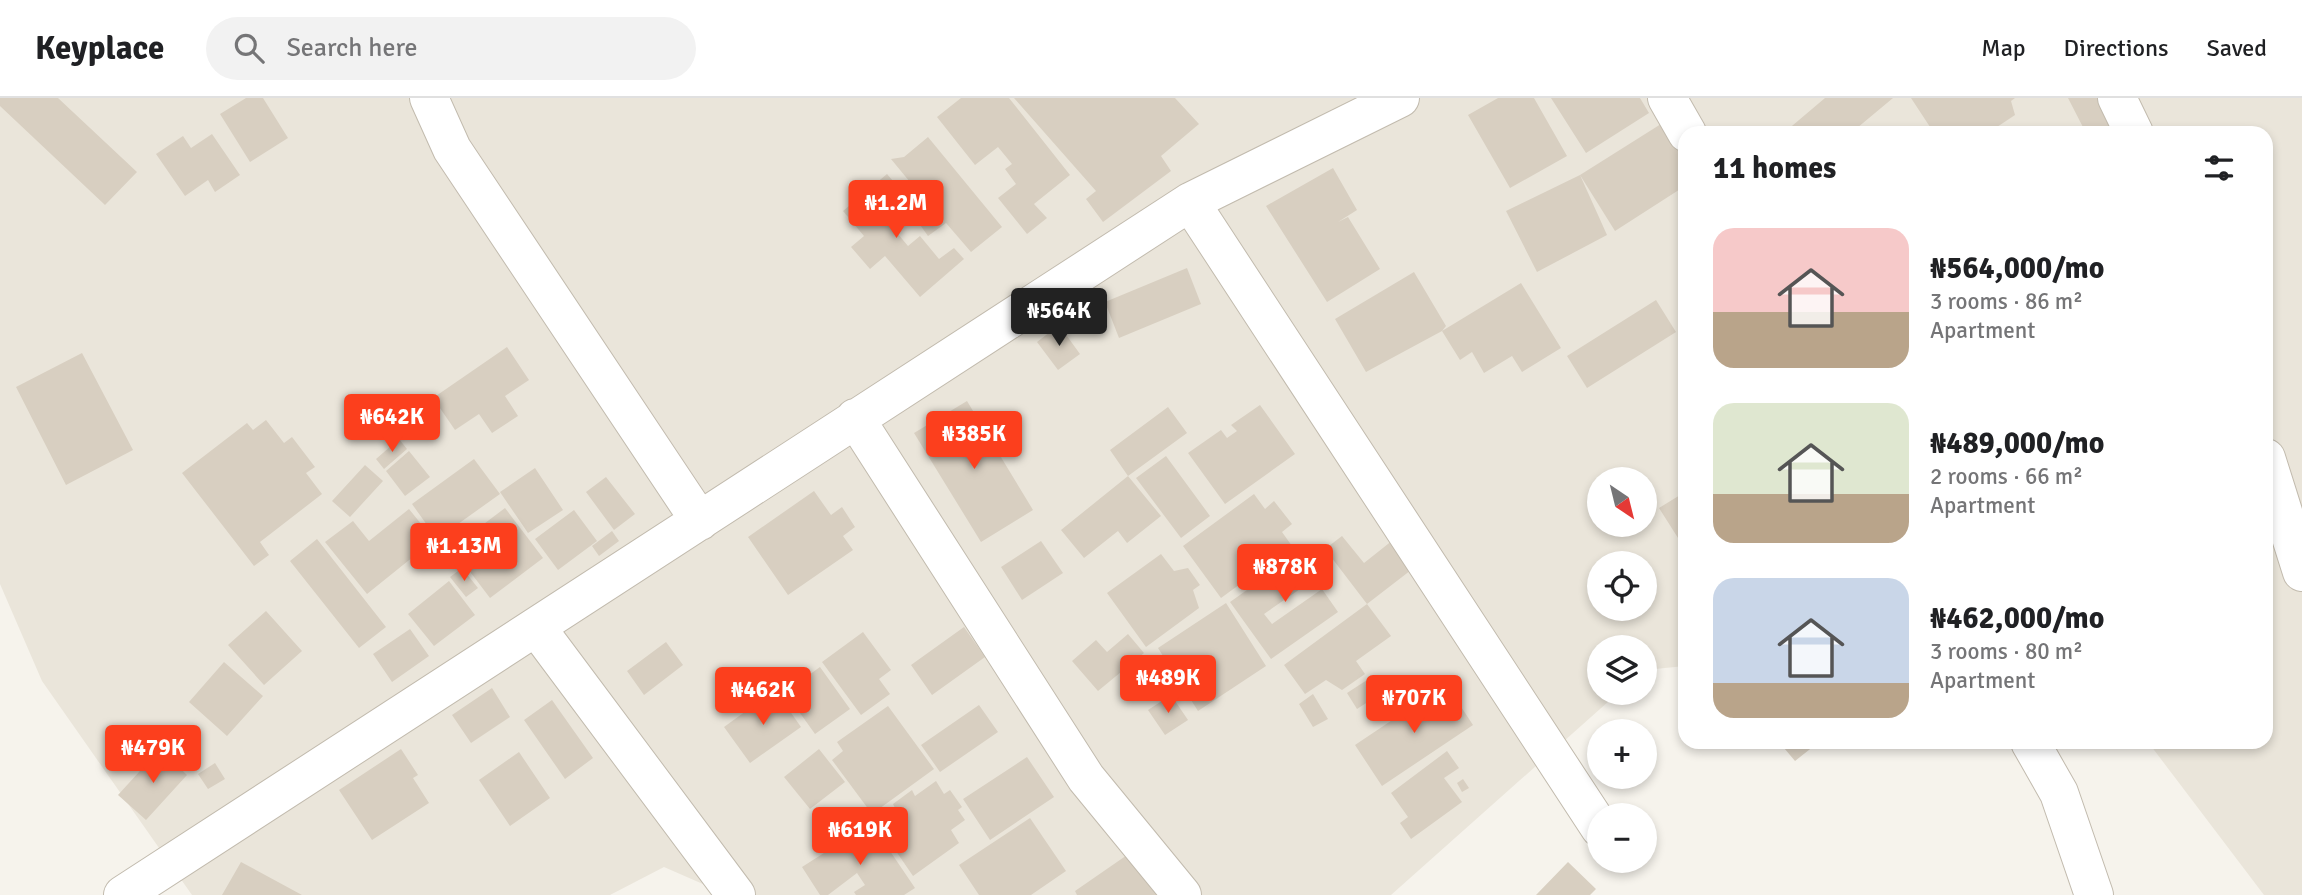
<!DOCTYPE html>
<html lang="en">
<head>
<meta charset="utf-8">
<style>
  :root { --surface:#fff; --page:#f2f2f2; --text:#202124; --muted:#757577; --line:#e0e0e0; --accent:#fc3f1d }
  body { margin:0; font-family:Signika,sans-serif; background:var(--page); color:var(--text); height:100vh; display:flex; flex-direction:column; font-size:26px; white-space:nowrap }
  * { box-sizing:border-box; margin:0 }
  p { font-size:23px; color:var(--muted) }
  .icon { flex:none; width:38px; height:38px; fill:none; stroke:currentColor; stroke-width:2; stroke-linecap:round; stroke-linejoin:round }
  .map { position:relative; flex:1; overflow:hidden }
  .drawer { position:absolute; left:1678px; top:28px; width:595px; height:623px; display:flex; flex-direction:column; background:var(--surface); border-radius:21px; box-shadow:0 4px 10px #0003 }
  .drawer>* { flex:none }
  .needle { width:46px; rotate:145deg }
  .fabs { position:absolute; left:1587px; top:369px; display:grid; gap:14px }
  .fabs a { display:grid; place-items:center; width:70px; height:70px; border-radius:50%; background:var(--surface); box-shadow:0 4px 10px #0003; font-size:35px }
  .price { position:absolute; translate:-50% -60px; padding:0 16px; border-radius:7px; background:var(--accent); color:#fff; font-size:23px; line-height:46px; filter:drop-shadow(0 2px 4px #0008) }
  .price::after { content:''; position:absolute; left:50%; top:42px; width:21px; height:16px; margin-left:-10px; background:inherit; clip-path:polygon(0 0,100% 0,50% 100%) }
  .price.current { background:#222; color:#fff }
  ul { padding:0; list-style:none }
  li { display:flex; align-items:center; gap:21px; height:175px; padding:0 35px }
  li span { display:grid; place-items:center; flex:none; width:196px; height:140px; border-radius:21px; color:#555 }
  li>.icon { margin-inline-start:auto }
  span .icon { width:84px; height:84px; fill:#fffc; stroke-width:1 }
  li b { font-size:30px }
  h2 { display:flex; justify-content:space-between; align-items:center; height:84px; padding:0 35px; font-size:30px }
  header { display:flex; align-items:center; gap:42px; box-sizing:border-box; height:98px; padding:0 35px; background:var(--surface); border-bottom:2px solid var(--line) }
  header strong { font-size:33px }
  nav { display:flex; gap:38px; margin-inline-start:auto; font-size:24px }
  .search { width:490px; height:63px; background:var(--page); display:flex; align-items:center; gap:18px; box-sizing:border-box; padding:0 24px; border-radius:38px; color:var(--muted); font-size:26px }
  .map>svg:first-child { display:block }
  .residential { fill:#eae5da; fill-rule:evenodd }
  .building { fill:#d8cfc1 }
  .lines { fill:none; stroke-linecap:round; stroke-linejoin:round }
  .street-casing { stroke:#c2bbae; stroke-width:40 }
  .street { stroke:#fff; stroke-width:38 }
</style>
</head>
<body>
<header>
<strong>Keyplace</strong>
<div class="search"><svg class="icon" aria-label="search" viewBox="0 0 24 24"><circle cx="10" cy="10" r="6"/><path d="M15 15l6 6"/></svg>Search here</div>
<nav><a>Map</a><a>Directions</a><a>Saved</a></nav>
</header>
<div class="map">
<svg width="2302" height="797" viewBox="0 0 2302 797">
  <rect width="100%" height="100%" fill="#f6f3ec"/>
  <!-- residential -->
  <path class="residential" d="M 0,0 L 2302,0 L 2302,797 L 2264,797 L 2148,644 L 2266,644 L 2266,35 L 1685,35 L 1685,568 L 1645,572 L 1645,550 L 1600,550 L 1600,595 L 1618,595 L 1391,797 L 728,797 L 664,769 L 610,797 L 192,797 L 42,583 L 0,486 ZM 1600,382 L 1645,382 L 1645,427 L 1600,427 ZM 1600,466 L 1645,466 L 1645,511 L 1600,511 Z"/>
  <!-- building -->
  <path class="building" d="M 0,0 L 58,0 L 137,74 L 105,107 L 0,8 Z
    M 246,0 L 263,0 L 288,40 L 250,64 L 220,16 Z
    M 961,0 L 1009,0 L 1070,77 L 1034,106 L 1047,120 L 1027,136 L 998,100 L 1016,86 L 1005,71 L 1012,66 L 998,49 L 975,67 L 937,19 Z
    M 1014,0 L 1175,0 L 1199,26 L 1161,58 L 1171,73 L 1103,124 L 1086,101 L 1096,93 Z
    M 1498,0 L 1534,0 L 1567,58 L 1510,90 L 1468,17 Z
    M 1551,0 L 1640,0 L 1649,15 L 1586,55 Z
    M 1825,0 L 1893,0 L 1851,35 L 1788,35 L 1786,33 Z
    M 1911,0 L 2015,0 L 2011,3 L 2015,17 L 1988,35 L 1934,35 Z
    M 2068,0 L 2099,0 L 2134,35 L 2086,35 Z
    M 1661,26 L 1685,64 L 1685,88 L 1615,133 L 1580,77 L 1607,137 L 1537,174 L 1506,113 L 1580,77 Z
    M 212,36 L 240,77 L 215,94 L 208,82 L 185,98 L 156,56 L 183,38 L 191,50 Z
    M 928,39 L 1002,129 L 971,154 L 946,125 L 928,138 L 908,110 L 919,95 L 891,61 L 904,59 Z
    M 1333,70 L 1357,112 L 1338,124 L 1348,119 L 1380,171 L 1327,204 L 1266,108 Z
    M 887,76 L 905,97 L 882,117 L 908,148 L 920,138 L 939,161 L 954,150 L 964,161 L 920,199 L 885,158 L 870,171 L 851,149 L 864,138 L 843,113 Z
    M 1187,170 L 1201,206 L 1119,240 L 1105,204 Z
    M 1414,174 L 1446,228 L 1442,233 L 1366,274 L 1335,221 Z
    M 1521,185 L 1561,250 L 1522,274 L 1512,258 L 1484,275 L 1472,254 L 1460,262 L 1442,233 Z
    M 1656,202 L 1676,234 L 1587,290 L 1567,258 Z
    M 1059,227 L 1080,256 L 1058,272 L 1037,244 Z
    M 507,249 L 529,282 L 505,298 L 518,318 L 492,335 L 479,316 L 455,332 L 433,300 Z
    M 82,255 L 133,352 L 66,387 L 16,289 Z
    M 967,303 L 1033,412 L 981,444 L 914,335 Z
    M 1260,307 L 1295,356 L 1225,406 L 1188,355 L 1221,332 L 1227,340 L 1237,333 L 1231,327 Z
    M 1168,309 L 1187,335 L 1128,378 L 1110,352 Z
    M 266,322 L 284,345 L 292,339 L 315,369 L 306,375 L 322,396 L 260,444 L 269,457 L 254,468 L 182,375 L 247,325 L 253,332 Z
    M 399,341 L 407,351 L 384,371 L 376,361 Z
    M 409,353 L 430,379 L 405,398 L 386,373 Z
    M 1166,358 L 1210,418 L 1181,440 L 1136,380 Z
    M 474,361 L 500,396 L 437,441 L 412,406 Z
    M 365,367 L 383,383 L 350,419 L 332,403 Z
    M 535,370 L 563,412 L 528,435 L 500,394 Z
    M 1128,378 L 1161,418 L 1127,445 L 1118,433 L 1084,460 L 1061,432 Z
    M 606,379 L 635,416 L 614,432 L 586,394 Z
    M 814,393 L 831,417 L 842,409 L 855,429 L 843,438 L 853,452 L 788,497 L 748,439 Z
    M 1685,394 L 1685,451 L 1659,410 Z
    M 1254,396 L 1265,411 L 1274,403 L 1292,426 L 1282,434 L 1292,448 L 1221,500 L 1183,448 Z
    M 505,410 L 543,460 L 490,500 L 452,450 Z
    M 409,411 L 434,442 L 367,496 L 325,444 L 353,423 L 369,443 Z
    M 574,412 L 597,443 L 558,472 L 535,441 Z
    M 612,433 L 619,443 L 599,458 L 592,448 Z
    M 1342,438 L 1364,465 L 1393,442 L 1415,469 L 1367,506 L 1325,451 Z
    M 317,441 L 386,529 L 359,550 L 290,463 Z
    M 1041,443 L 1063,475 L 1022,502 L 1001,469 Z
    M 1309,448 L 1326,473 L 1264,516 L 1272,526 L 1322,491 L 1338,514 L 1271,561 L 1230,504 Z
    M 1161,456 L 1174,473 L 1188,470 L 1200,487 L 1193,492 L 1199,510 L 1146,549 L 1107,495 Z
    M 462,470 L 478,490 L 466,499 L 450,479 Z
    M 449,483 L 475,517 L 434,548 L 408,516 Z
    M 1226,505 L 1266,568 L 1198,613 L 1158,550 Z
    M 1367,506 L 1391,538 L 1356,563 L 1365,576 L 1342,592 L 1326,582 L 1305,596 L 1284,567 Z
    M 266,513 L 302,553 L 264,587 L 228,547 Z
    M 964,529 L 985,559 L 932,597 L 911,567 Z
    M 410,531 L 429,558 L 392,584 L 373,556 Z
    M 863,534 L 891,572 L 879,581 L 890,596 L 861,617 L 822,564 Z
    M 1128,536 L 1144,555 L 1098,593 L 1072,563 L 1096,542 L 1107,554 Z
    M 666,544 L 683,567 L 644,597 L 627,573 Z
    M 224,564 L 263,598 L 227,638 L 189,604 Z
    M 820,569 L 850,611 L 815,636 L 785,594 Z
    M 1367,582 L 1377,598 L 1357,611 L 1347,595 Z
    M 1446,586 L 1473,627 L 1382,688 L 1355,647 Z
    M 492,590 L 510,619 L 471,645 L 452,617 Z
    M 775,592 L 801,629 L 750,665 L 724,629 Z
    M 1313,596 L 1328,621 L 1313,629 L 1299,606 Z
    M 1171,597 L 1188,622 L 1165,637 L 1148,612 Z
    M 552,602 L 593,660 L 565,681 L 524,622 Z
    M 979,607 L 998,634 L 940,674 L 921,647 Z
    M 888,608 L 934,671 L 872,716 L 832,662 L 843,653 L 837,644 Z
    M 1779,644 L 1819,644 L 1795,663 Z
    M 160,651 L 187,677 L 146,722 L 118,697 Z
    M 401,651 L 418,677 L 413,680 L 429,705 L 372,742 L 339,692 Z
    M 819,651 L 845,684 L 810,711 L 784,679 Z
    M 1447,653 L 1459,670 L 1444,680 L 1462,704 L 1411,741 L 1400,725 L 1408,719 L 1391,695 Z
    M 519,654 L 550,700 L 510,728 L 479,682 Z
    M 1027,659 L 1054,699 L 990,742 L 963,701 Z
    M 215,665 L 225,681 L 208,691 L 198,676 Z
    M 1463,681 L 1469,690 L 1462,694 L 1457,685 Z
    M 936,683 L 944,696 L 950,692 L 962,709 L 958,712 L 965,722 L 951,732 L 959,745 L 913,778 L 876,724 L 895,710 L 893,706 L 912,692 L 915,698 Z
    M 1030,720 L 1066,773 L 1031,797 L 979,797 L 959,767 Z
    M 871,725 L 915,790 L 904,797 L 856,797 L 854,794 L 865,787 L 857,775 L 828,797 L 820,797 L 802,769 Z
    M 1130,755 L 1158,797 L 1077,797 L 1075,793 Z
    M 241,764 L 302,797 L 222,797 Z
    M 1568,764 L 1596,791 L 1590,797 L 1536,797 Z"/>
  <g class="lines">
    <!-- street casing -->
    <g class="street-casing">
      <path id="street" d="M 429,0 L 452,51 L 700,423
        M 1667,0 L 1687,35
        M 2117,0 L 2134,35
        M 1190,104 L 1600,730
        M 855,320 L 1086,680 L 1182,797
        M 2266,360 L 2302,474
        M 536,529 L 736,797
        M 2030,644 L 2059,695 L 2094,797
        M 123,797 L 1190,104 L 1400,0"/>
    </g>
    <!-- street -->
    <use href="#street" class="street"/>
  </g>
</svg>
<div class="fabs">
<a><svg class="needle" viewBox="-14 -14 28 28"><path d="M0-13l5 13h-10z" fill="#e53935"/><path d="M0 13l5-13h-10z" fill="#757577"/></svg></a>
<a><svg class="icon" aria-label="locate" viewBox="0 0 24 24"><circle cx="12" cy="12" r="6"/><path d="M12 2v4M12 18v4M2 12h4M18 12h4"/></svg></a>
<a><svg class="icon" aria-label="layers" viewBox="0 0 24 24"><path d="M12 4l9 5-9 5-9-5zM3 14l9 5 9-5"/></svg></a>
<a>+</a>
<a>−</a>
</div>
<b class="price" style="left:896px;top:142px">₦1.2M</b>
<b class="price current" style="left:1059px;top:250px">₦564K</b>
<b class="price" style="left:392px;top:356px">₦642K</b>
<b class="price" style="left:974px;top:373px">₦385K</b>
<b class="price" style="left:464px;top:485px">₦1.13M</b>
<b class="price" style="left:1285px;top:506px">₦878K</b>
<b class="price" style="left:1168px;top:617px">₦489K</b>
<b class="price" style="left:763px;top:629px">₦462K</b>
<b class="price" style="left:1414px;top:637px">₦707K</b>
<b class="price" style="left:153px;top:687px">₦479K</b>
<b class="price" style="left:860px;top:769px">₦619K</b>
<section class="drawer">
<h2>11 homes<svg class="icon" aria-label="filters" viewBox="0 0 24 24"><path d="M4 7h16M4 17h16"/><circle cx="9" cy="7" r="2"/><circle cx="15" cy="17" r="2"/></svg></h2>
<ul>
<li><span style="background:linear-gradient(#f6c9c9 60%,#b9a48a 0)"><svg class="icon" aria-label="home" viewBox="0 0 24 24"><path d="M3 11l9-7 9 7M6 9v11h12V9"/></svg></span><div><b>₦564,000/mo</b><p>3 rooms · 86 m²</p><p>Apartment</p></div></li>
<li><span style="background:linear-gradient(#dfe7d0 65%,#b9a48a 0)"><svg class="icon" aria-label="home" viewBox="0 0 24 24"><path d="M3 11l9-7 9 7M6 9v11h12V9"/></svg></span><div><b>₦489,000/mo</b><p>2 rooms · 66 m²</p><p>Apartment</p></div></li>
<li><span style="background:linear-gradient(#c9d6e8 75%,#b9a48a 0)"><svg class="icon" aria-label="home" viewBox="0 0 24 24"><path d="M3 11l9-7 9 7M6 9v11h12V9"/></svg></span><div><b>₦462,000/mo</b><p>3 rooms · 80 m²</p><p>Apartment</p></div></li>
</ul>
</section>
</div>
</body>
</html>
